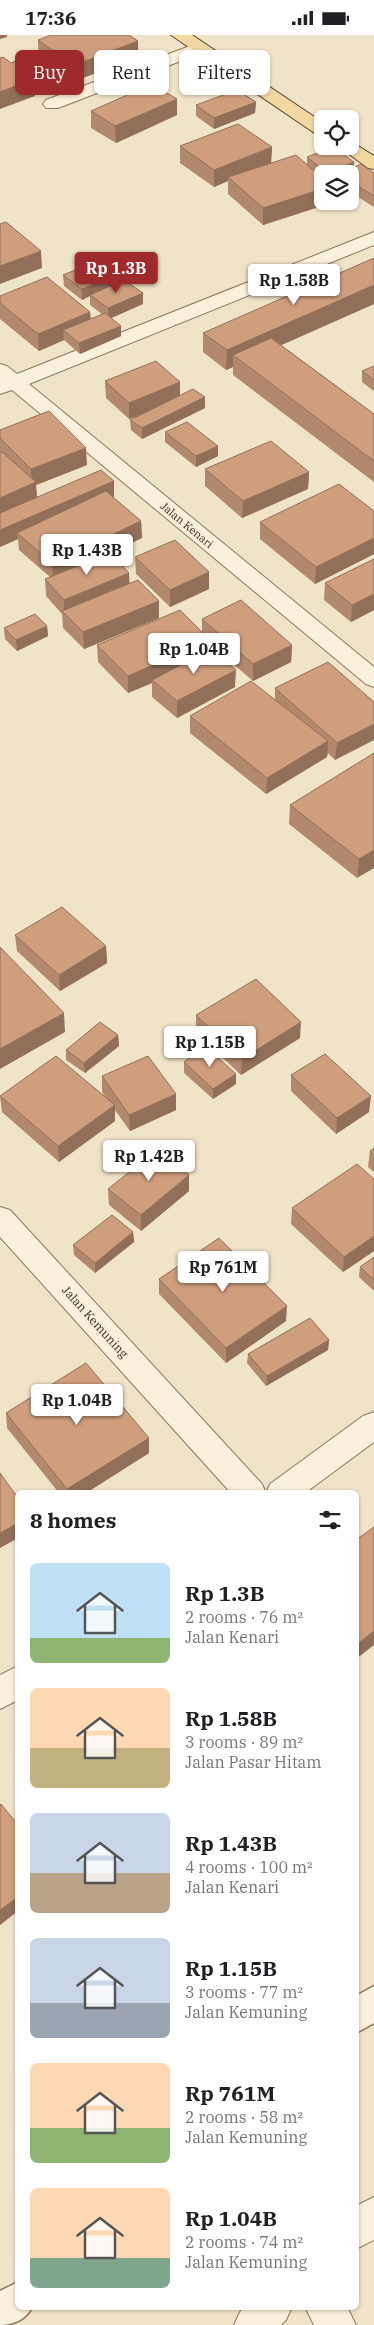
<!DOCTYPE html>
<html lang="en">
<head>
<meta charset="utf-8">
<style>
  :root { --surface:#fff; --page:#f6f6f6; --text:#202124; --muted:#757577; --accent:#9e2a2b }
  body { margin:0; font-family:"IBM Plex Serif",serif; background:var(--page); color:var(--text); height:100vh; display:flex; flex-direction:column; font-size:19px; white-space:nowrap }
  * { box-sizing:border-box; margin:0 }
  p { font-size:16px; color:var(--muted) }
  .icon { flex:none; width:28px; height:28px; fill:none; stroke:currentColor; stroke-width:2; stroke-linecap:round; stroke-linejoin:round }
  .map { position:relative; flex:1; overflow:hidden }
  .details { position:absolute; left:15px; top:1455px; width:344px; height:820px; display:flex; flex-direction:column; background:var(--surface); border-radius:8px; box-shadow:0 1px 4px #0004 }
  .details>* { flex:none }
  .guide { position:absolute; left:15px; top:15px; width:345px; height:45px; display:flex; gap:10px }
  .fabs { position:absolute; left:314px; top:75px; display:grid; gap:10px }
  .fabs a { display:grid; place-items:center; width:45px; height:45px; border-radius:8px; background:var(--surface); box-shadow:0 1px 4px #0004; font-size:25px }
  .price { position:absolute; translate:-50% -42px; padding:0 11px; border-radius:5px; background:#fff; color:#222; font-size:16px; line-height:32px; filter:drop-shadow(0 1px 2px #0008) }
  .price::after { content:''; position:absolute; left:50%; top:30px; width:15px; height:11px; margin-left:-8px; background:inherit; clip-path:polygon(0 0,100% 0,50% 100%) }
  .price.selected { background:var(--accent); color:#fff }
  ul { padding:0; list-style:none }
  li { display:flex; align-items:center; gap:15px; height:125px; padding:0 15px }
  li span { display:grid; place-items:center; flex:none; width:140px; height:100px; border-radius:8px; color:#555 }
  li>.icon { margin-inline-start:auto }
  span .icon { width:60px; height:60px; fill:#fffc; stroke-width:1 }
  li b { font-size:21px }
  h2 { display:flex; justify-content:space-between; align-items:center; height:60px; padding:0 15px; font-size:21px }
  .tag { padding:0 18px; border-radius:8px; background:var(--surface); box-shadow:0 1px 4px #0004; font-size:18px; line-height:45px }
  .tag.selected { background:var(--accent); color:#fff }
  .status { display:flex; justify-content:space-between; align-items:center; height:35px; padding:0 25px; background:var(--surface); direction:ltr }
  .status svg { height:14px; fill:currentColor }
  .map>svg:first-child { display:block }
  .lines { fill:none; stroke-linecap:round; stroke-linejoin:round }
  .service-casing { stroke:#8d765c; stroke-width:3 }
  .minor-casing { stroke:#8d765c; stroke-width:2 }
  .tertiary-casing { stroke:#8d765c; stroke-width:2 }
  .primary-casing { stroke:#5b4430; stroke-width:2 }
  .service { fill:#faf1dc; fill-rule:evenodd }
  .minor { fill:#faf1dc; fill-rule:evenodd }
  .tertiary { fill:#faf1dc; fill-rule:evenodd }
  .primary { fill:#f3d9a0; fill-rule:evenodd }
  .wall { fill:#b2896c }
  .shaded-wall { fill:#916f58 }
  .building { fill:#cf9f7d; stroke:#916f58 }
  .labels { text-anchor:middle; stroke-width:5; stroke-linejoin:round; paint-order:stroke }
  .far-street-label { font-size:11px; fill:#3d2e20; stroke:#f7eed8 }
  .street-label { font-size:12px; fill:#3d2e20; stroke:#f7eed8 }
</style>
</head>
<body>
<div class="status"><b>17:36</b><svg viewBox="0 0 49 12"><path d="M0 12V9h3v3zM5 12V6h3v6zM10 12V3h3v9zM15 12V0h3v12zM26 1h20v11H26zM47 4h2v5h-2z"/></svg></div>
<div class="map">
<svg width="374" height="2290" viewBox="0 0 374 2290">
  <rect width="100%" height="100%" fill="#f0e4c8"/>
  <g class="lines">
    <!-- service casing -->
    <g class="service-casing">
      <path id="service" d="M 374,1951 L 374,1988 L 356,1998 L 356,1961 Z
        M 18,2247 L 18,2272 L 32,2272 C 26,2285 12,2290 0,2290 L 0,2256 Z"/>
    </g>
    <!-- minor casing -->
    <g class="minor-casing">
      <path id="minor" d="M 198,8 L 204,9 L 207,13 L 204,17 L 58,73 L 46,73 L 43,69 L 46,65 Z
        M 374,197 L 374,210 L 29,349 L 374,632 L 374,652 L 366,649 L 12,355 L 0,359 L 0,329 L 7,331 L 17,339 Z
        M 0,1172 L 10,1175 L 262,1449 L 266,1458 L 231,1458 L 0,1202 Z
        M 374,2162 L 374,2205 L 356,2214 L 356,2171 Z
        M 244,2272 L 292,2272 L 286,2285 L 281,2290 L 234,2290 L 240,2277 Z
        M 305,2272 L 347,2272 L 356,2290 L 314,2290 Z"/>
    </g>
    <!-- tertiary casing -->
    <g class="tertiary-casing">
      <path id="tertiary" d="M 374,1377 L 374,1407 L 305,1458 L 266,1458 L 270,1449 L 363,1381 Z
        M 18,1631 L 18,1665 L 0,1674 L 0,1640 Z"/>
    </g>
    <!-- primary casing -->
    <g class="primary-casing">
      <path id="primary" d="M 171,0 L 192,0 L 322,87 L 322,100 L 316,99 Z
        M 350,106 L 374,121 L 374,134 L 368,133 L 338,111 L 350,111 Z"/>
    </g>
    <!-- service -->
    <use href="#service" class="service"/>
    <!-- minor -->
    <use href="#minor" class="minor"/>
    <!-- tertiary -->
    <use href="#tertiary" class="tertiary"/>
    <!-- primary -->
    <use href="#primary" class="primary"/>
  </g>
  <!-- wall -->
  <path class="wall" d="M 38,5 L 138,6 L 138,22 L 59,52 L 39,38 Z
    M 256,67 L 255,78 L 214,94 L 196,81 L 196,70 Z
    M 91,76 L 177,80 L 116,108 L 91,93 Z
    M 180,111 L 272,112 L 271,128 L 307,129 L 307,122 L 354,132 L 374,138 L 374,172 L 350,157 L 350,139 L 322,139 L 322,166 L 331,168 L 263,190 L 228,159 L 228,146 L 214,152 L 180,128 Z
    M 125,236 L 126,246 L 143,269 L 111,283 L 121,301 L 80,319 L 64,305 L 39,316 L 0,284 L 0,261 L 90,277 L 91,284 L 102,279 L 90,270 L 90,261 L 82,265 L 64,251 L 63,240 Z
    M 374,269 L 281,310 L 374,379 L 374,447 L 233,340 L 233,332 L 226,335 L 203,317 L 203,298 Z
    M 374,331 L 374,356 L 362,347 L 362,336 Z
    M 105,346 L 180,360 L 205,362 L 205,373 L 142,404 L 131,395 L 130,385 L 135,382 L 129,384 L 106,363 Z
    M 0,395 L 87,430 L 36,450 L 37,462 L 114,446 L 114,463 L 141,486 L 142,503 L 101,522 L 129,538 L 129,548 L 159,583 L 84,614 L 63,593 L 62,579 L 46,561 L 45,544 L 50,542 L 19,515 L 18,504 L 0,512 Z
    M 165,397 L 218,421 L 196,432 L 165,407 Z
    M 205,434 L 309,437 L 308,454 L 242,483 L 205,451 Z
    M 374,476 L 374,519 L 315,549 L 260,504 L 260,487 Z
    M 135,522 L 209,554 L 170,572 L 136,539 Z
    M 374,524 L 374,575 L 351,587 L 324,565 L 325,548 Z
    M 202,584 L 292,610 L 291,627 L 253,646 L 210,609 L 210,614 L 235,652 L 177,683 L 152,662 L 152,648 L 128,658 L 98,627 L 97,610 L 202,597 Z
    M 47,591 L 48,601 L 17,616 L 5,604 L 4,593 Z
    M 275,653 L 374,667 L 335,725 L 328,718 L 327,722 L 266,759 L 190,698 L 190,681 L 275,664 Z
    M 374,718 L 357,843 L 289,789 L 290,770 Z
    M 15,900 L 106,911 L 107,928 L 60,956 L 17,916 Z
    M 196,980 L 300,1003 L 241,1040 L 196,997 Z
    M 118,1000 L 119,1011 L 85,1038 L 66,1025 L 66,1015 Z
    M 184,1027 L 236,1039 L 236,1049 L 213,1064 L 184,1038 Z
    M 291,1040 L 369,1077 L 336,1099 L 291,1056 Z
    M 102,1041 L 176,1075 L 130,1096 L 115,1075 L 115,1086 L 59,1127 L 2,1077 L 0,1061 L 107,1064 L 102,1057 Z
    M 374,1113 L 374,1137 L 368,1132 L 370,1116 Z
    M 374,1144 L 374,1216 L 343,1237 L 291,1189 L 292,1173 Z
    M 108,1154 L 189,1156 L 141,1196 L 109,1170 Z
    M 133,1197 L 134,1207 L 95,1238 L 74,1220 L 73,1210 Z
    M 374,1222 L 374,1256 L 359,1242 L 360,1232 Z
    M 159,1244 L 286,1286 L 226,1328 L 159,1259 Z
    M 329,1305 L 328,1315 L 266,1351 L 247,1328 L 248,1319 Z
    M 6,1378 L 149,1418 L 86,1458 L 59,1458 L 7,1393 Z"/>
  <!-- shaded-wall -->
  <path class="shaded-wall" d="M 0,0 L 7,0 L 7,2 L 0,4 Z
    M 138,6 L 138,22 L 59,52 L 59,36 Z
    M 35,32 L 35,61 L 0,74 L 0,57 L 23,36 Z
    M 177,64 L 177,80 L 116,108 L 115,91 Z
    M 256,67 L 255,78 L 214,94 L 214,83 Z
    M 272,112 L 271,129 L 228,142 L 228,146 L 214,152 L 214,135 Z
    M 354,127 L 354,138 L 327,139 L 327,138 Z
    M 322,154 L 322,166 L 331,166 L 331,168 L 263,190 L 263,173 Z
    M 41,216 L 42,233 L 0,249 L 0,231 Z
    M 125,236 L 126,246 L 90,260 L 90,261 L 82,265 L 82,254 Z
    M 374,250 L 374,269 L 243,327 L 233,320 L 233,332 L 226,335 L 227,315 Z
    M 143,258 L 143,269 L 109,284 L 108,273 Z
    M 90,277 L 91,294 L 63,295 L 64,305 L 39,316 L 38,299 Z
    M 121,291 L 121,301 L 80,319 L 79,308 Z
    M 180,347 L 180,364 L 129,384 L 129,368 Z
    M 205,362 L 205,373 L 142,404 L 142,393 Z
    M 218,411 L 218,421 L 196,432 L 196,421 Z
    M 86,413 L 87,430 L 36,450 L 37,464 L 0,480 L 0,463 L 32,449 L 31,434 Z
    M 309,437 L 308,454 L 242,483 L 243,466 Z
    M 114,446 L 114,463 L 17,498 L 18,504 L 0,512 L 0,495 Z
    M 141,486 L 142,503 L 53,545 L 52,528 Z
    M 374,503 L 374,519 L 315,549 L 316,532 Z
    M 209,537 L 209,554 L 170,572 L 170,555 Z
    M 129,538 L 130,555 L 64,578 L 64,565 Z
    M 374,559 L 374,575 L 351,587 L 352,570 Z
    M 159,566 L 159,583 L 84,614 L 83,597 Z
    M 47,591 L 48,601 L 17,616 L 16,605 Z
    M 210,605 L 210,622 L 152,645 L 152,648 L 128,658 L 128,641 Z
    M 292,610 L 291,627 L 253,646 L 253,629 Z
    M 236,635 L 235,652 L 177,683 L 177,666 Z
    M 374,689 L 374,705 L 335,725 L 337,708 Z
    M 328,706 L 327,722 L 266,759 L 267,743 Z
    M 374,815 L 374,833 L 357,843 L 359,824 Z
    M 106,911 L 107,928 L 60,956 L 59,940 Z
    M 64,978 L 65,997 L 0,1034 L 0,1014 Z
    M 301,987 L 300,1003 L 241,1040 L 242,1024 Z
    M 118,1000 L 119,1011 L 85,1038 L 84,1028 Z
    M 236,1039 L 236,1049 L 213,1064 L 213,1054 Z
    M 176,1059 L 176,1075 L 130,1096 L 129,1080 Z
    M 371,1061 L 369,1077 L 336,1099 L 337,1083 Z
    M 115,1070 L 115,1086 L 59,1127 L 58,1111 Z
    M 189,1140 L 189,1156 L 141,1196 L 141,1180 Z
    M 133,1197 L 134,1207 L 95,1238 L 95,1228 Z
    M 374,1201 L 374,1216 L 343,1237 L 344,1222 Z
    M 287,1271 L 286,1286 L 226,1328 L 226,1313 Z
    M 329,1305 L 328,1315 L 266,1351 L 267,1341 Z
    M 149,1403 L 149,1418 L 86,1458 L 67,1458 L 67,1454 Z
    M 18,1488 L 18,1503 L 0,1513 L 0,1498 Z
    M 374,1596 L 374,1610 L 356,1624 L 356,1610 Z
    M 18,1862 L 18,1876 L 0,1890 L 0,1875 Z"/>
  <!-- building -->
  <path class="building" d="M 51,0 L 129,0 L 138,6 L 59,36 L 38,22 L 53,16 L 38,5 Z
    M 3,22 L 11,28 L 23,23 L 35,32 L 23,36 L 34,44 L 0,57 L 0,23 Z
    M 152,49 L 177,64 L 115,91 L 91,76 Z
    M 237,55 L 256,67 L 214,83 L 196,70 Z
    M 238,89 L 272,112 L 214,135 L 180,111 Z
    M 333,112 L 354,127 L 327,138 L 307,122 Z
    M 296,120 L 322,143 L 322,154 L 263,173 L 228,142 Z
    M 361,129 L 374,138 L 374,161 L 350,146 L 350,139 L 340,139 Z
    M 6,187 L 41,216 L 0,231 L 0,189 Z
    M 107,222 L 125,236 L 82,254 L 63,240 Z
    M 374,223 L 374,250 L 227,315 L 203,298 Z
    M 47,242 L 90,277 L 38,299 L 0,268 L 0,261 Z
    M 124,245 L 143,258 L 108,273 L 90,260 Z
    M 105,278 L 121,291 L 79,308 L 63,295 Z
    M 271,303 L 374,379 L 374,426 L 233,320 Z
    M 156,326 L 180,347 L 129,368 L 105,346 Z
    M 374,331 L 374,345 L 362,336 Z
    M 193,354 L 205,362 L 142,393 L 130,385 Z
    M 49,376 L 86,413 L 31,434 L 0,403 L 0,395 Z
    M 187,387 L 218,411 L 196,421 L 165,397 Z
    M 271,406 L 309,437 L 243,466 L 205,434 Z
    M 2,417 L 36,447 L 0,463 L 0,418 Z
    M 101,435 L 114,446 L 0,495 L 0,478 Z
    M 339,449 L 374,476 L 374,503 L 316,532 L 260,487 Z
    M 106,456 L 141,486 L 52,528 L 17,498 Z
    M 175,505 L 209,537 L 170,555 L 135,522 Z
    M 110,518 L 129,538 L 64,565 L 45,544 Z
    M 374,524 L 374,559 L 352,570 L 325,548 Z
    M 138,545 L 159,566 L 83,597 L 62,576 Z
    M 241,565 L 292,610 L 253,629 L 202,584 Z
    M 180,575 L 210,605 L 128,641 L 97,610 Z
    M 35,579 L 47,591 L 16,605 L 4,593 Z
    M 211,614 L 236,635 L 177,666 L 152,645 Z
    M 328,627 L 374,667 L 374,689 L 337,708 L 275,653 Z
    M 251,646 L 328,706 L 267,743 L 190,681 Z
    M 374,718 L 374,815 L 359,824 L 290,770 Z
    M 62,872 L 106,911 L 59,940 L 15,900 Z
    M 0,912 L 64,978 L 0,1014 Z
    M 256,944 L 301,987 L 242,1024 L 196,980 Z
    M 100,987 L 118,1000 L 84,1028 L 66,1015 Z
    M 206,1012 L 236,1039 L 213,1054 L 184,1027 Z
    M 325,1019 L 371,1061 L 337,1083 L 291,1040 Z
    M 56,1021 L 115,1070 L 58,1111 L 0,1061 Z
    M 148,1021 L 176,1059 L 129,1080 L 102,1041 Z
    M 374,1113 L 374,1120 L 370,1116 Z
    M 157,1115 L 189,1140 L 141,1180 L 108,1154 Z
    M 357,1129 L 374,1144 L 374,1201 L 344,1222 L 292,1173 Z
    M 112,1180 L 133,1197 L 95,1228 L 73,1210 Z
    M 219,1203 L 287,1271 L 226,1313 L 159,1244 Z
    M 374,1222 L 374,1245 L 360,1232 Z
    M 310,1283 L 329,1305 L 267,1341 L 248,1319 Z
    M 86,1328 L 149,1403 L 67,1454 L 6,1378 Z
    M 0,1438 L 18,1463 L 18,1488 L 0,1498 Z
    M 374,1492 L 374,1596 L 356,1610 L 356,1505 Z
    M 1,1769 L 18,1790 L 18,1862 L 0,1875 L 0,1770 Z"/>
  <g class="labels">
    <!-- far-street labels -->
    <g class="far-street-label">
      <text transform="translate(187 490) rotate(40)" y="4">Jalan Kenari</text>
    </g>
    <!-- street labels -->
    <g class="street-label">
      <text transform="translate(95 1287) rotate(48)" y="4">Jalan Kemuning</text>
    </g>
  </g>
</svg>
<div class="fabs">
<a><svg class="icon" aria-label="locate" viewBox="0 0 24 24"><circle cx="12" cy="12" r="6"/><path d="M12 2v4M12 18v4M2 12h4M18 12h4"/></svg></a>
<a><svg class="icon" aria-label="layers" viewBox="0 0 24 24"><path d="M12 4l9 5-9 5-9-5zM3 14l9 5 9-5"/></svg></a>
</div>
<b class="price selected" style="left:116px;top:259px">Rp 1.3B</b>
<b class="price" style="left:294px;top:271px">Rp 1.58B</b>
<b class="price" style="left:87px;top:541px">Rp 1.43B</b>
<b class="price" style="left:194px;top:640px">Rp 1.04B</b>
<b class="price" style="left:210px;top:1033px">Rp 1.15B</b>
<b class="price" style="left:149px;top:1147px">Rp 1.42B</b>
<b class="price" style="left:223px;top:1258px">Rp 761M</b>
<b class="price" style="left:77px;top:1391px">Rp 1.04B</b>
<div class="guide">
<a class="tag selected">Buy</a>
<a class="tag">Rent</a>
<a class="tag">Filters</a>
</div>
<section class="details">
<h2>8 homes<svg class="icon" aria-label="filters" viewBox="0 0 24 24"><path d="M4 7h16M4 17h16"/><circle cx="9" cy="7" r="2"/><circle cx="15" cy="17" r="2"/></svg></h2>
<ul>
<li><span style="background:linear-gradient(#bfe0f5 75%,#8fb573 0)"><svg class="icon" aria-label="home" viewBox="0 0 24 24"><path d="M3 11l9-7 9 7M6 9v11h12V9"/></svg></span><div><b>Rp 1.3B</b><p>2 rooms · 76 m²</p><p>Jalan Kenari</p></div></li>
<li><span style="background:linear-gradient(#ffd9b3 60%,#c2b280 0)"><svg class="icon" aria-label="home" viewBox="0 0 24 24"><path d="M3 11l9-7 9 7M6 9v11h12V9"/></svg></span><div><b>Rp 1.58B</b><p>3 rooms · 89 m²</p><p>Jalan Pasar Hitam</p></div></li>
<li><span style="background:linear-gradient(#c9d6e8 60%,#b9a48a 0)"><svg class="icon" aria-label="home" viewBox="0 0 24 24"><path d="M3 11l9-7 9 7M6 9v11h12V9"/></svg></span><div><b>Rp 1.43B</b><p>4 rooms · 100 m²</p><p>Jalan Kenari</p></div></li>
<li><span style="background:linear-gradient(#c9d6e8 65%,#9aa5b1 0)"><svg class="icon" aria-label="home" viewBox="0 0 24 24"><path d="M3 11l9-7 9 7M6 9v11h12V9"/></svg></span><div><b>Rp 1.15B</b><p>3 rooms · 77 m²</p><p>Jalan Kemuning</p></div></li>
<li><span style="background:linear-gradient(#ffd9b3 65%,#8fb573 0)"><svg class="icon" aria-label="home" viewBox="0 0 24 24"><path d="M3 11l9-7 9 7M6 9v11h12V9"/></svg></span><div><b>Rp 761M</b><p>2 rooms · 58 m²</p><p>Jalan Kemuning</p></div></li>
<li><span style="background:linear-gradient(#ffd9b3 70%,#7fa58c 0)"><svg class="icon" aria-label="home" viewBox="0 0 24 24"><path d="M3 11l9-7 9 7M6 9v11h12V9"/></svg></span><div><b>Rp 1.04B</b><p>2 rooms · 74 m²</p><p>Jalan Kemuning</p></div></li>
</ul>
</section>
</div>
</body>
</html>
